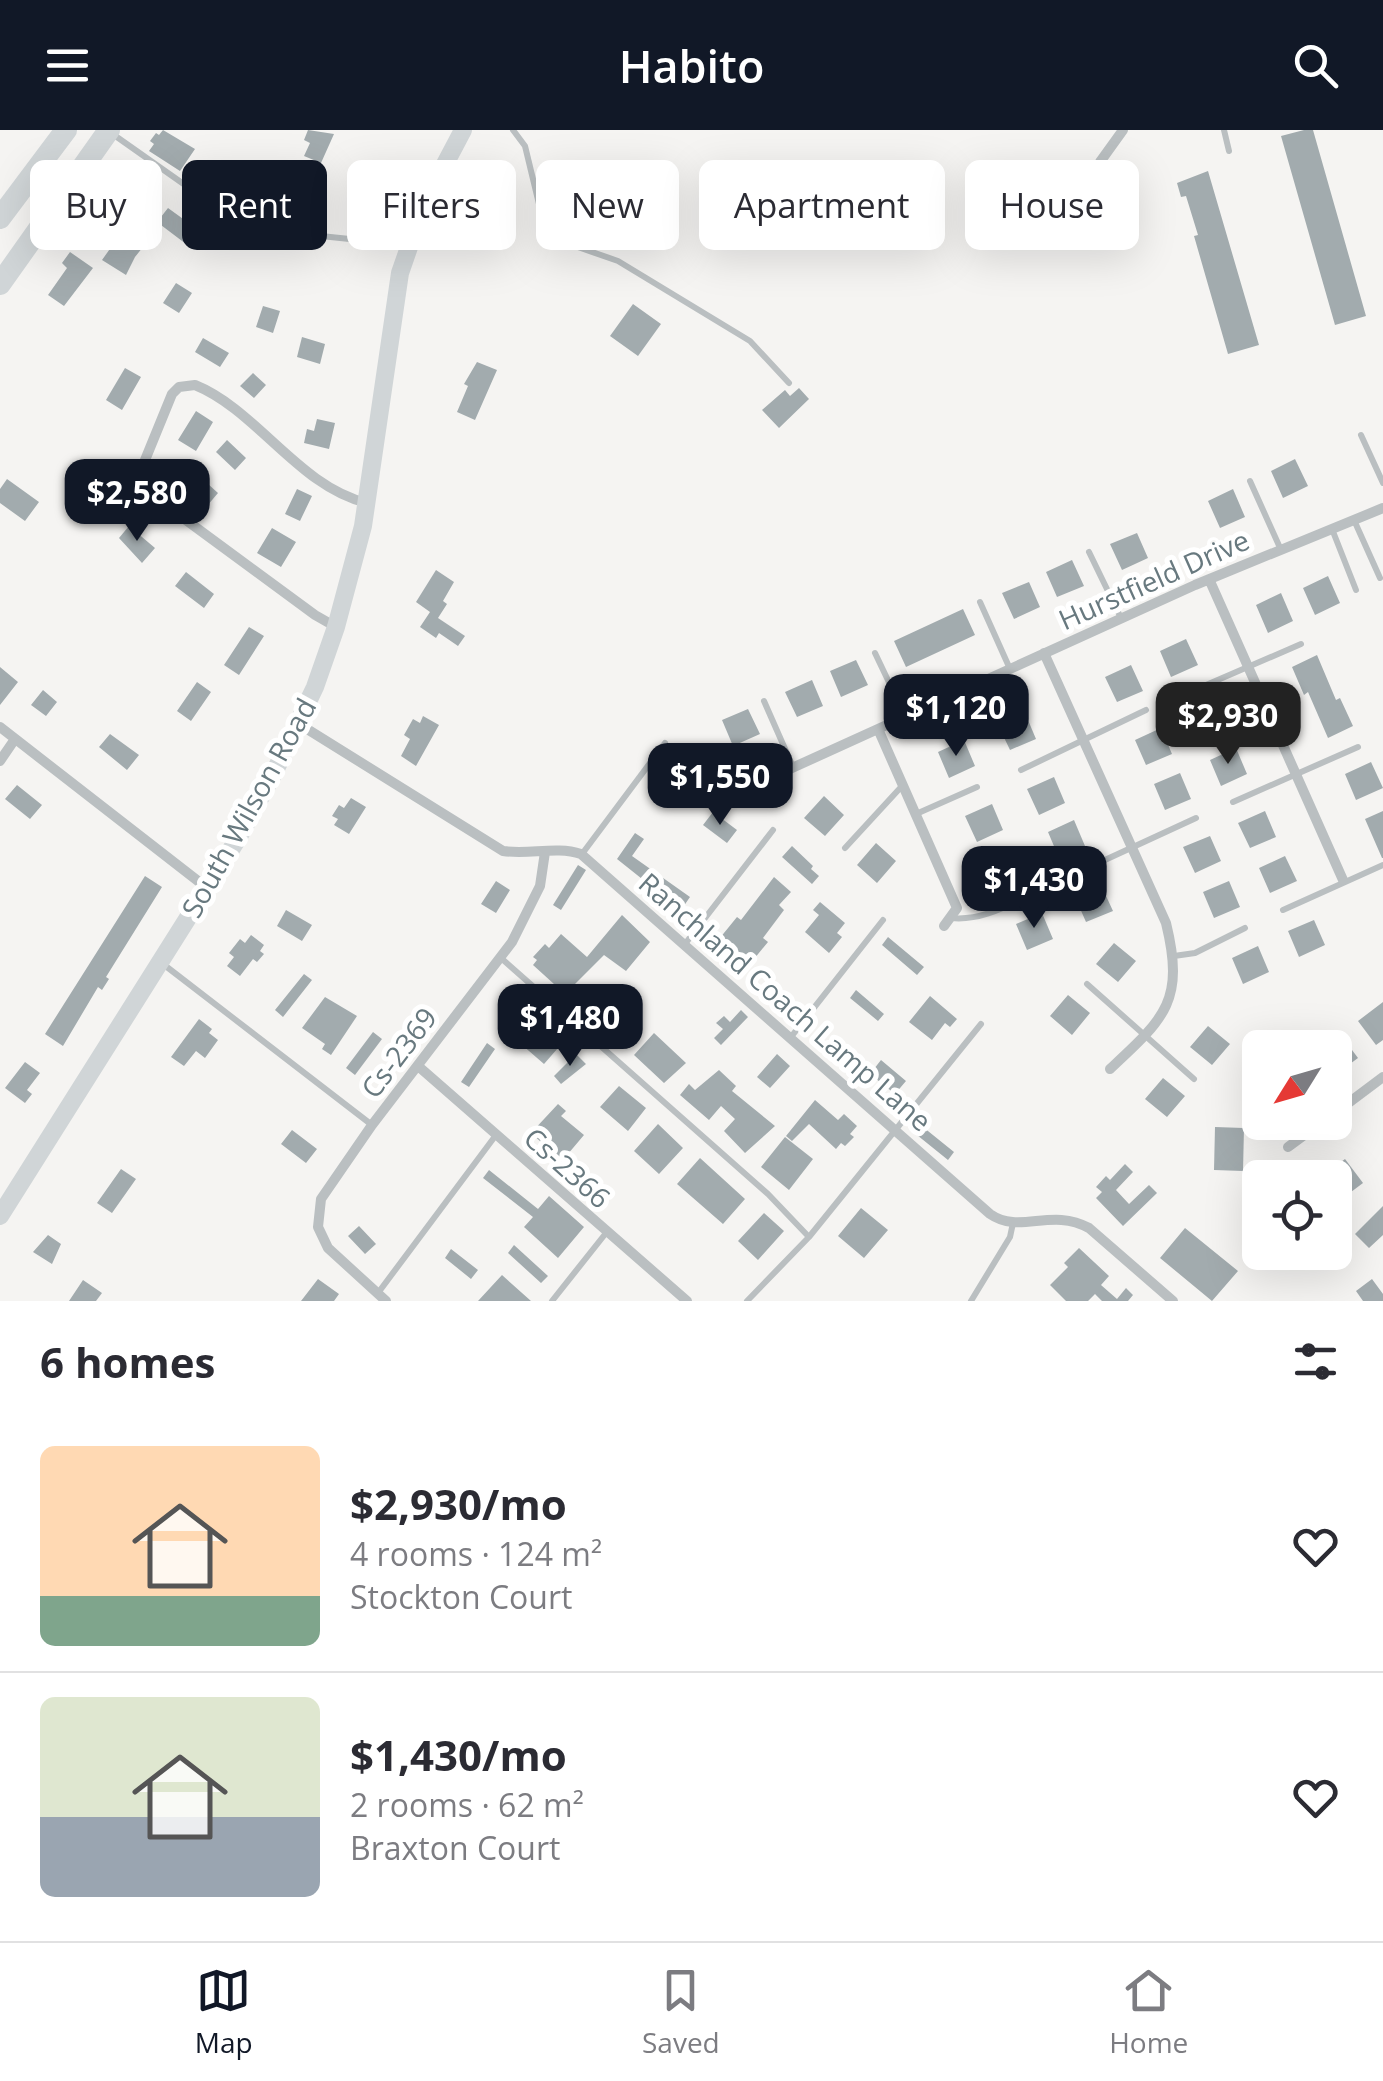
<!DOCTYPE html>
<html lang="en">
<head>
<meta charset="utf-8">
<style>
  :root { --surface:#fff; --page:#f2f2f3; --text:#2b2b33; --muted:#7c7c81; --line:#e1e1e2; --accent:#111827 }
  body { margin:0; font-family:"Open Sans",sans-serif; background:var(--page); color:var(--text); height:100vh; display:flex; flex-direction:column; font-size:38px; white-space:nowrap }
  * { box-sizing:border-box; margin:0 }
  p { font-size:32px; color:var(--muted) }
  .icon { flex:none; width:55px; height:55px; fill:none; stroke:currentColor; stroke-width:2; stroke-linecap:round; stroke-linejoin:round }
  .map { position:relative; height:1171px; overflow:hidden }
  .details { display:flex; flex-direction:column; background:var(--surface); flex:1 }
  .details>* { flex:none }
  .top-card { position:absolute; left:30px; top:30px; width:1325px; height:90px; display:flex; gap:20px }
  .needle { width:65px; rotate:233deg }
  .controls { position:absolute; left:1242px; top:900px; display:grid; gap:20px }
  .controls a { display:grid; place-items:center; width:110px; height:110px; border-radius:15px; background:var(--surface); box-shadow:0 10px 40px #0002; font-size:50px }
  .price { position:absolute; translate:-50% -85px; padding:0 22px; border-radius:20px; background:var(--accent); color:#fff; font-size:32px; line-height:65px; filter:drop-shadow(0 2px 5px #0008) }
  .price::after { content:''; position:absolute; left:50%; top:60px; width:30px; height:22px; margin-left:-15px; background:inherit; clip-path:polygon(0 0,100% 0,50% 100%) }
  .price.selected { background:#222; color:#fff }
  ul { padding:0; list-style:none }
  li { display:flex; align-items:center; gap:30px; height:250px; padding:0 40px }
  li+li { border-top:2px solid var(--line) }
  li span { display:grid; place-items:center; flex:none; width:280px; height:200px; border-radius:15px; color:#555 }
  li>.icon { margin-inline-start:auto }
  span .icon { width:120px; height:120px; fill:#fffc; stroke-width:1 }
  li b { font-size:42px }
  h2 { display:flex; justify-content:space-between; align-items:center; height:120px; padding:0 40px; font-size:42px }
  .tag { padding:0 35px; border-radius:15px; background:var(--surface); box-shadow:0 10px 40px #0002; font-size:35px; line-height:90px }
  .tag.selected { background:var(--accent); color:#fff }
  header { display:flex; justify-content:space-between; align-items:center; height:130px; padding:0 40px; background:var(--accent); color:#fff; font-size:45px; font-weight:600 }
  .dock { display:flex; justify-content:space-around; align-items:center; height:140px; border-top:2px solid var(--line); background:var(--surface); font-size:28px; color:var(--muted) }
  .dock a { display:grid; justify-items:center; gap:5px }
  .dock .selected { color:var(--accent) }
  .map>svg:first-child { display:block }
  .building { fill:#a2abae }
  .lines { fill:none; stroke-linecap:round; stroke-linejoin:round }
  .lane { stroke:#babfc1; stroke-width:6 }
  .street { stroke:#babfc1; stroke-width:10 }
  .secondary { stroke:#d0d5d7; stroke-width:18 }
  .highway { stroke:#d0d5d7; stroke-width:22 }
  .labels { text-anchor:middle; stroke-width:10; stroke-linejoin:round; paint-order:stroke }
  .street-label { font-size:28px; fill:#68797f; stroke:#fff }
</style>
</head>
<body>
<header><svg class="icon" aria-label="menu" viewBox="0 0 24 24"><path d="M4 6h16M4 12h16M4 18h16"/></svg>Habito<svg class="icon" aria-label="search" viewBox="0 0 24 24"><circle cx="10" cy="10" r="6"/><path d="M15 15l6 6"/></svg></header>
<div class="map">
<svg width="1383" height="1171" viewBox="0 0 1383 1171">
  <rect width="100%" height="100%" fill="#f5f4f2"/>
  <!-- building -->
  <path class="building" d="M 163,0 L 195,19 L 180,41 L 149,21 L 154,14 L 150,11 L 156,3 L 159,5 Z
    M 308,0 L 334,4 L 321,33 L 304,26 L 310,13 L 304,10 Z
    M 1304,0 L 1313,0 L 1366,186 L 1335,195 L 1281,6 Z
    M 1208,41 L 1259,215 L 1228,224 L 1194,106 L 1198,105 L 1186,66 L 1181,67 L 1177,53 Z
    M 124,51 L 142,64 L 132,77 L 115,64 Z
    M 168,78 L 197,99 L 186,114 L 157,92 Z
    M 134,85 L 155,102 L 135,127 L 126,145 L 102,130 Z
    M 70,122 L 93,138 L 64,176 L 48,165 L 67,138 L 62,133 Z
    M 176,153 L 192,163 L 179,183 L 163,173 Z
    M 633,174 L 661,194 L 638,226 L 610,206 Z
    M 263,176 L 280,181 L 273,203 L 256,197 Z
    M 302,207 L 325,214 L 320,234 L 297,227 Z
    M 203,208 L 229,223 L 220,237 L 195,222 Z
    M 477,232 L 497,240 L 475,290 L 457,282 L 468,256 L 464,254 Z
    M 125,238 L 141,247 L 122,280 L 106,270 Z
    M 253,243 L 266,255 L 254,268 L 240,256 Z
    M 799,258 L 809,269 L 779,298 L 762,280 L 785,260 L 790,266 Z
    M 196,281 L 213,292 L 196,321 L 178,310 Z
    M 317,289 L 335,293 L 329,319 L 304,313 L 307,299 L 314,301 Z
    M 227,310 L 246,328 L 235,340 L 216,322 Z
    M 1295,329 L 1308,356 L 1283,368 L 1271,341 Z
    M 198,345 L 218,363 L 207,376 L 187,358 Z
    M 7,349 L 39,372 L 25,391 L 0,373 L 0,359 Z
    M 297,359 L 312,366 L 300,391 L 285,384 Z
    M 1233,359 L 1245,387 L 1220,398 L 1208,371 Z
    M 129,396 L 155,418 L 142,433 L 119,408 Z
    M 272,398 L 296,412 L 281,437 L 257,423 Z
    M 1137,403 L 1148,428 L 1122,440 L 1110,414 Z
    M 1072,430 L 1084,456 L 1057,467 L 1046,442 Z
    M 436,440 L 454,452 L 443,471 L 447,474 L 438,488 L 465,506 L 458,516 L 439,503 L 436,508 L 420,497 L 430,482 L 416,472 Z
    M 186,442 L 214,464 L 204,478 L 175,456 Z
    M 1328,446 L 1340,473 L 1315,485 L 1303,458 Z
    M 1029,452 L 1040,477 L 1014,489 L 1002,463 Z
    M 1281,463 L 1293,491 L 1268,503 L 1256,475 Z
    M 963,479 L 975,505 L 906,537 L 894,511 Z
    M 249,497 L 264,506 L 239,545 L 224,535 Z
    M 1186,509 L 1198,535 L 1171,547 L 1160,521 Z
    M 1317,525 L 1336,570 L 1340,568 L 1353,596 L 1328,608 L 1308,562 L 1304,565 L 1292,537 Z
    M 856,530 L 868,555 L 841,567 L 830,541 Z
    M 1131,535 L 1143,561 L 1117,572 L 1105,547 Z
    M 0,537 L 18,552 L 0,575 Z
    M 812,550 L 823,576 L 797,587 L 785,562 Z
    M 197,552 L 211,562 L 191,591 L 177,581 Z
    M 43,560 L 57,572 L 46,586 L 31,575 Z
    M 1216,572 L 1227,598 L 1201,610 L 1189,584 Z
    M 748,579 L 760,604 L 733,616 L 722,590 Z
    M 1025,583 L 1036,609 L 1010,620 L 998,595 Z
    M 423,586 L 439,595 L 416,636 L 401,626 L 410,609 L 404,605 L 413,589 L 420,593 Z
    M 1161,598 L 1172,624 L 1146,635 L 1135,610 Z
    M 110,604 L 139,625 L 127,640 L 99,617 Z
    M 964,610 L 975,636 L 949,648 L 938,622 Z
    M 1236,618 L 1247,644 L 1221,656 L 1210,630 Z
    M 1371,632 L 1383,658 L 1356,670 L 1345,644 Z
    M 1180,643 L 1191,669 L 1165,680 L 1154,654 Z
    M 1054,647 L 1065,673 L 1039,685 L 1027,659 Z
    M 17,655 L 42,675 L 30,689 L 5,669 Z
    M 824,666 L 844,685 L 825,706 L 804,688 Z
    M 351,668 L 366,677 L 349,704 L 334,695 L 338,689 L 332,686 L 339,675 L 344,678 Z
    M 992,674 L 1003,700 L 977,712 L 965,686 Z
    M 1265,681 L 1276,707 L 1250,718 L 1238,693 Z
    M 1383,681 L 1383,728 L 1382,728 L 1365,689 Z
    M 713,682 L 737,700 L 727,713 L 703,695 Z
    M 1074,690 L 1085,716 L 1059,728 L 1048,702 Z
    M 635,703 L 644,709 L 632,726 L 690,767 L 681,780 L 617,729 Z
    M 1210,706 L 1221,731 L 1195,743 L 1183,717 Z
    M 876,713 L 896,731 L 877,753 L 857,735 Z
    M 792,716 L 813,736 L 811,739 L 819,746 L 812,754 L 782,727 Z
    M 1012,719 L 1024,745 L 998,757 L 986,731 Z
    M 1285,726 L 1297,751 L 1270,763 L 1259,738 Z
    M 578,735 L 586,740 L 561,780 L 553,775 Z
    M 145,746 L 162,757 L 106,847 L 109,849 L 102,860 L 98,857 L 63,916 L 45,904 Z
    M 774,747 L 791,762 L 779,775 L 784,780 L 763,808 L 768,812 L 745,840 L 715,814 L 737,787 L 741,790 Z
    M 496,751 L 510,760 L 496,783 L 481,774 Z
    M 1229,751 L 1240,777 L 1214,788 L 1203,762 Z
    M 1101,755 L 1113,781 L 1086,792 L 1075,767 Z
    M 820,772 L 845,793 L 837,803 L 842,807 L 829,823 L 805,802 L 819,785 L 813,780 Z
    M 286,780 L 312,795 L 302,811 L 277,796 Z
    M 1042,783 L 1053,809 L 1027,820 L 1016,794 Z
    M 622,785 L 650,812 L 626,841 L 604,825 L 565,864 L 533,835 L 537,830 L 533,827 L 545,814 L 549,818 L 561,804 L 587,827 Z
    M 1314,790 L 1325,815 L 1299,827 L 1288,801 Z
    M 251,805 L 264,815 L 260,821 L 264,824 L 257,832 L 253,829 L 240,846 L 227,836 L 234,827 L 229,823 L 240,809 L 245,813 Z
    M 888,807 L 924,837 L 917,845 L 882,815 Z
    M 1114,813 L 1136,831 L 1118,852 L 1096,834 Z
    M 1258,816 L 1269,842 L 1243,854 L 1232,828 Z
    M 304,844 L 312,850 L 283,887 L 275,880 Z
    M 856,860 L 884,884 L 878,891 L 850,868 Z
    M 1068,865 L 1090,883 L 1072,905 L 1050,886 Z
    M 930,866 L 957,889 L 950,897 L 945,893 L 932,910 L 909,892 Z
    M 325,867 L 357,886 L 331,925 L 322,919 L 325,914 L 302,898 Z
    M 520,870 L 565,910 L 544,934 L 499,895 Z
    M 1383,872 L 1383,910 L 1376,915 L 1358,891 Z
    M 741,880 L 748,887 L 721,915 L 714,908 L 723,899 L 716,893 L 724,886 L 730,892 Z
    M 199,889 L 212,899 L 209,903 L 218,910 L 205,928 L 196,921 L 184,936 L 171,927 Z
    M 1208,896 L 1230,914 L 1212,935 L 1190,917 Z
    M 373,902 L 382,909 L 355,945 L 346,938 Z
    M 654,903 L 686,933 L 664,953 L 634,925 Z
    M 1340,904 L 1358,928 L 1335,945 L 1335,918 L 1322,918 Z
    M 487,913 L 495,919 L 469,957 L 461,952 Z
    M 576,924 L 586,934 L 561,954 L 554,946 Z
    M 777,924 L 790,936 L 770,958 L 757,947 Z
    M 881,930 L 906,951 L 895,964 L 870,944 Z
    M 25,932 L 40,943 L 27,960 L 32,964 L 25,973 L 5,958 Z
    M 719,940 L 736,956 L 732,961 L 775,996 L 745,1023 L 724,1001 L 735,989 L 721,976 L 709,990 L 680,965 L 689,954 L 695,960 Z
    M 1163,948 L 1185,966 L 1167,987 L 1145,969 Z
    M 619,956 L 646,978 L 628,1001 L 600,977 Z
    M 815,970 L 838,990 L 844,984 L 857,996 L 850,1004 L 854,1007 L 845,1016 L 841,1013 L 836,1019 L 809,994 L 792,1011 L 786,1006 Z
    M 558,974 L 566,981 L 561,986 L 584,1005 L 562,1031 L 531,1003 Z
    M 658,994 L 683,1018 L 659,1044 L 634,1021 Z
    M 923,997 L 954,1022 L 948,1030 L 917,1005 Z
    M 1215,997 L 1244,998 L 1243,1041 L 1214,1040 Z
    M 292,1000 L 317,1019 L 306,1033 L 281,1014 Z
    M 785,1007 L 813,1029 L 789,1060 L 761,1037 Z
    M 700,1028 L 745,1069 L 723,1094 L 677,1054 Z
    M 1345,1029 L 1363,1053 L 1335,1074 L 1335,1048 L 1320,1048 Z
    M 1125,1034 L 1133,1042 L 1116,1060 L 1129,1074 L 1149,1055 L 1157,1063 L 1123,1096 L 1096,1068 L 1102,1062 L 1096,1057 L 1106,1046 L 1110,1050 Z
    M 121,1039 L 136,1049 L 112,1083 L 97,1073 Z
    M 489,1040 L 538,1079 L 549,1066 L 584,1097 L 558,1128 L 524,1097 L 533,1087 L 483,1048 Z
    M 1383,1076 L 1383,1105 L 1369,1118 L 1355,1104 Z
    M 861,1078 L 888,1100 L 864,1128 L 838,1106 Z
    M 764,1083 L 784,1101 L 758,1130 L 738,1111 Z
    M 359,1096 L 376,1114 L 365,1124 L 348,1106 Z
    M 1185,1098 L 1238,1141 L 1212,1171 L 1160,1128 Z
    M 48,1105 L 61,1114 L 52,1134 L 33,1122 Z
    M 514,1115 L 548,1146 L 541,1153 L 508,1123 Z
    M 1079,1118 L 1109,1146 L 1101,1155 L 1117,1169 L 1126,1158 L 1133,1165 L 1128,1171 L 1102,1171 L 1095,1164 L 1088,1171 L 1066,1171 L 1050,1155 L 1068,1137 L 1064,1133 Z
    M 451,1119 L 478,1140 L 471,1149 L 445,1128 Z
    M 502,1145 L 531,1171 L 478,1171 Z
    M 318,1149 L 339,1164 L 334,1171 L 301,1171 Z
    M 1372,1149 L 1383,1164 L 1383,1171 L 1363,1171 L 1356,1161 Z
    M 83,1150 L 102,1163 L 96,1171 L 69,1171 Z"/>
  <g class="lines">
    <!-- lane -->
    <path class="lane" d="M 513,0 L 525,16 L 540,78 L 545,91 L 557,105 L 575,116 L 618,131 L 750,211 L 789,253
      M 1224,0 L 1229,21
      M 114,5 L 212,74 L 273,101 L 407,115
      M 1361,305 L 1383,353
      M 1250,351 L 1281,420
      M 1354,390 L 1380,448
      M 1332,399 L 1356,460
      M 1089,422 L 1121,488
      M 980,472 L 1010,539
      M 875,523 L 905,586
      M 1183,565 L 1301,514
      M 764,571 L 793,637
      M 1021,640 L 1146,580
      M 1233,672 L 1358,617
      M 916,684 L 977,657
      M 845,718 L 902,656
      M 582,724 L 665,613
      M 1068,747 L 1196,688
      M 1283,780 L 1383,735
      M 951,788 C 980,791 1005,777 1030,765
      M 685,814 L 773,700
      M 1174,826 L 1195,823 L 1245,798
      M 501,828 L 768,1064 L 809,1107
      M 163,834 L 372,995
      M 1087,854 L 1194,949
      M 791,907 L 883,790
      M 378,1163 L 496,1005
      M 552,1171 L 606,1103
      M 747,1171 L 809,1107 L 981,894
      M 971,1171 L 1010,1107 L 1013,1093"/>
    <!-- street -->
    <path class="street" d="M 1100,32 L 1123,0
      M 1209,449 L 1343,750
      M 336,497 L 315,485 L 156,368 L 143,335 L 172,264 L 179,257 L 195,255 C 257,280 299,357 367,373
      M 1044,523 L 1166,793 C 1185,871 1165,888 1110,939
      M 299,594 L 503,721 C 529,725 556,716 581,724 L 990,1084 C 1020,1105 1051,1077 1089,1098 L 1173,1171
      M 0,597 L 207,758
      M 878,599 L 957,778 L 944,796
      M 0,631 L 15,609
      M 781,643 L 1195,455 L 1383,378
      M 418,936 L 687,1171
      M 1335,983 L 1383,947
      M 1288,1017 L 1322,992
      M 386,1171 L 328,1118 L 318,1097 L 321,1069 L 372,995 L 512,812 L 540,756 L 545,722"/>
    <!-- secondary -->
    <path class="secondary" d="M 0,1086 L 237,710 L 274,643 L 315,557 L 336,497 L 363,396 L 400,143 L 424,74 L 463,0"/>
    <!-- highway -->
    <path class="highway" d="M 0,88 L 66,0
      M 0,154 L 109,0"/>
  </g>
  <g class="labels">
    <!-- street labels -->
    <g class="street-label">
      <text transform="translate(1154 450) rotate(-24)" y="10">Hurstfield Drive</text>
      <text transform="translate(249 678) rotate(-61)" y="10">South Wilson Road</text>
      <text transform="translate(785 872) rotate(41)" y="10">Ranchland Coach Lamp Lane</text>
      <text transform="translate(399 923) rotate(-53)" y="10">Cs-2369</text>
      <text transform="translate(567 1038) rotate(42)" y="10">Cs-2366</text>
    </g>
  </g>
</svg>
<div class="controls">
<a><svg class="needle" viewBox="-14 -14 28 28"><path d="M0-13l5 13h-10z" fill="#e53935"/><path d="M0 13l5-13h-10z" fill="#7c7c81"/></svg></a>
<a><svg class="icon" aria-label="locate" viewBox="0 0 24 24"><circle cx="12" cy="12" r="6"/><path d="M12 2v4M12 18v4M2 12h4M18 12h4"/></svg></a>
</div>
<b class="price" style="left:137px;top:414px">$2,580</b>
<b class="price" style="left:956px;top:629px">$1,120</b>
<b class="price selected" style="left:1228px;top:637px">$2,930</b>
<b class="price" style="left:720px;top:698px">$1,550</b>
<b class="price" style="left:1034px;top:801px">$1,430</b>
<b class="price" style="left:570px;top:939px">$1,480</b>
<div class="top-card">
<a class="tag">Buy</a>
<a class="tag selected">Rent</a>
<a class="tag">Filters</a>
<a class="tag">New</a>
<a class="tag">Apartment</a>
<a class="tag">House</a>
</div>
</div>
<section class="details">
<h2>6 homes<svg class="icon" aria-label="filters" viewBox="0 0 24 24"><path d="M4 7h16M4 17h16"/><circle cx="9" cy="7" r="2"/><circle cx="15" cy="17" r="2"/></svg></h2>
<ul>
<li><span style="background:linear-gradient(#ffd9b3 75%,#7fa58c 0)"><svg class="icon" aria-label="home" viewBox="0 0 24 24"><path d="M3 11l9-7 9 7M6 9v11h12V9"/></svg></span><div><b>$2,930/mo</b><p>4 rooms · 124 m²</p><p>Stockton Court</p></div><svg class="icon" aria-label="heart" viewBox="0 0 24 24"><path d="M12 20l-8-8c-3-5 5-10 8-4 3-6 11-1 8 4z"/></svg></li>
<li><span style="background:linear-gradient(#dfe7d0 60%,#9aa5b1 0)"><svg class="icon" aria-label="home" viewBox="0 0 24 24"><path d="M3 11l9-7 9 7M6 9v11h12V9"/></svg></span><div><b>$1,430/mo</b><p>2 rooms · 62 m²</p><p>Braxton Court</p></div><svg class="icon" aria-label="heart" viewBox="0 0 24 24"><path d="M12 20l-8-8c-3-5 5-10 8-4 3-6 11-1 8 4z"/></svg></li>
</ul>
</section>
<nav class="dock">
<a class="selected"><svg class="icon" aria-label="map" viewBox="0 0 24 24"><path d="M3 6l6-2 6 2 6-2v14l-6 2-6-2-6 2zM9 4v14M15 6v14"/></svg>Map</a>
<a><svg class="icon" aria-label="saved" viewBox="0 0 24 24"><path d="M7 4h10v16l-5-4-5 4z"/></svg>Saved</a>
<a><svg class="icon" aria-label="home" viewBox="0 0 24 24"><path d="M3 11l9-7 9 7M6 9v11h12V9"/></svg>Home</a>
</nav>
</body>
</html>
